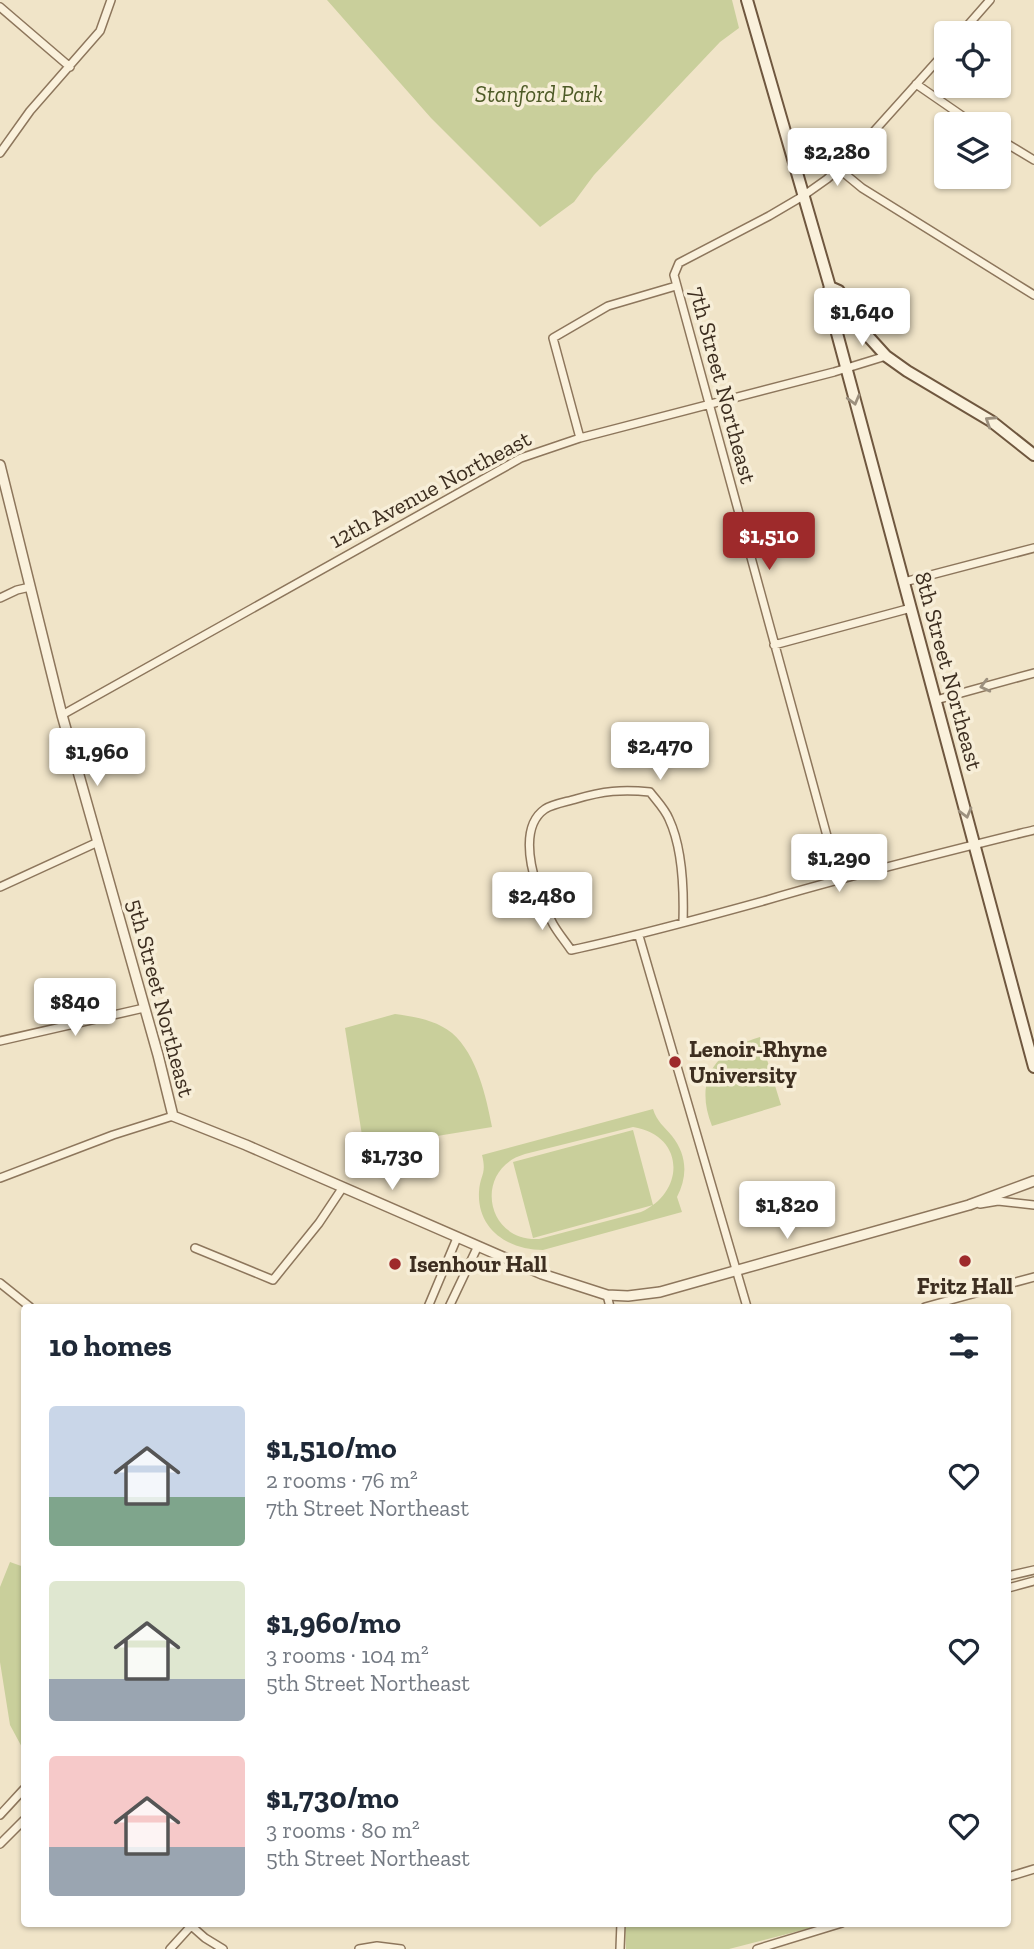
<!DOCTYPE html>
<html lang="en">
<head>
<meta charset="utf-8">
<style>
  :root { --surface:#fff; --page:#f6f6f7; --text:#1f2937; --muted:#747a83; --accent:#9e2a2b }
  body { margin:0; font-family:"Zilla Slab",serif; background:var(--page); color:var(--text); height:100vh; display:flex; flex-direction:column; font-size:26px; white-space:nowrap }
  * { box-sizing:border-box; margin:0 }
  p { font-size:23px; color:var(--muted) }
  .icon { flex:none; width:38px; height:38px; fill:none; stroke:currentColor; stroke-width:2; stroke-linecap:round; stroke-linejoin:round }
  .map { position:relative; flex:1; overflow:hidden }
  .details { position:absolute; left:21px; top:1304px; width:990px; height:623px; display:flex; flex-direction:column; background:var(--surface); border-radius:7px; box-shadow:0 2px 5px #0004 }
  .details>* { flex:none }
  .tools { position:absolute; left:934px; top:21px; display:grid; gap:14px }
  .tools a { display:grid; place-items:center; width:77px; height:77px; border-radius:7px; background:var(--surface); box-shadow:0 2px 5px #0004; font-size:35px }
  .price { position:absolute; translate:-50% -60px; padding:0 16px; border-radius:7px; background:#fff; color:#222; font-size:23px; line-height:46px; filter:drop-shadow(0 2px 4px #0008) }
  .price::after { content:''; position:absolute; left:50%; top:42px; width:21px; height:16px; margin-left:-10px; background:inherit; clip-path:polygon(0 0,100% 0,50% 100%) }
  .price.on { background:var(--accent); color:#fff }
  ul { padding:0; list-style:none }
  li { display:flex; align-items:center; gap:21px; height:175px; padding:0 28px }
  li span { display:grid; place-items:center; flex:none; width:196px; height:140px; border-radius:7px; color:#555 }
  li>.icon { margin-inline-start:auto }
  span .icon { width:84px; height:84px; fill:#fffc; stroke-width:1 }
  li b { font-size:30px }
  h2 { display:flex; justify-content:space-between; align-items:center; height:84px; padding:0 28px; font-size:30px }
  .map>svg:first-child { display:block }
  .green { fill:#c9cf9b; fill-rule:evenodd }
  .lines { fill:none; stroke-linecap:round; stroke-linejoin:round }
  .minor-casing { stroke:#8d765c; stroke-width:10 }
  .tertiary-casing { stroke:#8d765c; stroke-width:12 }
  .secondary-casing { stroke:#6f573f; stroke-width:14 }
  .minor { stroke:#faf1dc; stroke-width:7 }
  .tertiary { stroke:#faf1dc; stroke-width:9 }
  .secondary { stroke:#faf1dc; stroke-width:10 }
  .oneway { stroke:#9c907e }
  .poi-dot { fill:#9e2a2b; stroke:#f7eed8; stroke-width:2.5 }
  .labels { text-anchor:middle; stroke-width:7; stroke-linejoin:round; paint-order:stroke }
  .park-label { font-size:23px; font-style:italic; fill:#4d5a26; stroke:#f7eed8 }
  .street-label { font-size:23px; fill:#3d2e20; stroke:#f7eed8 }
  .poi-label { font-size:23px; font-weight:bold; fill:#3d2e20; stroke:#f7eed8; text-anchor:start }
</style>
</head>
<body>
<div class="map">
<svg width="1034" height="1949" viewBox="0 0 1034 1949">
  <rect width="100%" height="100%" fill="#f0e4c8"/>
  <!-- green -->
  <path class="green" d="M 327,0 L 732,0 L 739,28 L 720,42 L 594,175 L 574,202 L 540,227 L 431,118 Z
    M 395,1014 C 415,1017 436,1020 452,1033 C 477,1055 486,1096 492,1127 L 364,1148 L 345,1028 Z
    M 760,1037 L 781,1105 L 712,1126 C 694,1081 714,1050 760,1037 Z
    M 653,1109 C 657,1122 664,1126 672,1136 C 687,1155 688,1176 677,1197 L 682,1212 L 543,1250 C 509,1250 477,1230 479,1192 C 480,1174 487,1175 482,1155 ZM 633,1127 C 685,1135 686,1192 641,1212 L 539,1239 C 485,1242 473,1169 525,1154 Z
    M 633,1130 L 653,1205 L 533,1238 L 513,1162 Z
    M 10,1562 L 24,1567 L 24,1751 L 10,1725 L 0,1662 L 0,1587 Z
    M 625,1923 L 817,1923 L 818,1926 L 729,1949 L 626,1949 Z"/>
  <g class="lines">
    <!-- minor casing -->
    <g class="minor-casing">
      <path id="minor" d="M 0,7 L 70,67
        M 961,33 L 990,0
        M 916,84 L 974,124
        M 999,139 L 1034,160
        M 0,153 L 30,111 L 100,31 L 111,0
        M 839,169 L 862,188 L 1034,295
        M 580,438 L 553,338 L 608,306 L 676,286
        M 904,582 L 1034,548
        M 0,598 L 17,590 L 30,587
        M 774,645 L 911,608
        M 936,700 L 1034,673
        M 62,715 L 521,458 L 580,438 L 834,372 L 886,356
        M 839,880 L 674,275 L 679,263 L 769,216 L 803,196 L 827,179 L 849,159 L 947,50
        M 0,887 L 98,842
        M 683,922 C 684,889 683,849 669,819 C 665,809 656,800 650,792 C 622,789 603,791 576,799 C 566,802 553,804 545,809 C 513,831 538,897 553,924 C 558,933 565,941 571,950 C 637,936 702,918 767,900 C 855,874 945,852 1034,830
        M 639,936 L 747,1307
        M 0,1041 L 144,1008
        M 0,1178 L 113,1135 L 173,1116
        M 980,1204 L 998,1201 L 1034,1205
        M 195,1248 L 273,1280 L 319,1223 L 343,1187
        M 0,1283 L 30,1307
        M 607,1295 L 610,1307
        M 428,1307 L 457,1238
        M 449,1307 L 477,1248
        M 925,1307 L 1034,1277
        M 1008,1576 L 1034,1570
        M 1008,1588 L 1034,1581
        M 0,1815 L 24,1789
        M 0,1844 L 24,1820
        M 1008,1877 L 1034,1869
        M 188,1923 L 205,1938 L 223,1949
        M 170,1949 L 191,1926
        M 359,1949 L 377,1946 L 401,1949
        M 620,1949 L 621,1923
        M 757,1949 L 842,1923"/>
    </g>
    <!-- tertiary casing -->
    <g class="tertiary-casing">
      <path id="tertiary" d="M 0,465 L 62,715 L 158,1055 L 173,1116 L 246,1145 L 542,1274 L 607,1295 L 628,1296 L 660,1292 L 969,1205 L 1034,1181"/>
    </g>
    <!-- secondary casing -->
    <g class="secondary-casing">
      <path id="secondary" d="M 747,0 L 830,287
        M 830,287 L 827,296 L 1034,1067
        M 830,287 L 839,291 L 857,324 L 886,356 L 907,371 L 991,421 L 1034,455"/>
    </g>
    <!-- minor -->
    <use href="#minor" class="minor"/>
    <!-- tertiary -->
    <use href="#tertiary" class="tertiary"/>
    <!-- secondary -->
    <use href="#secondary" class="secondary"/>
  </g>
  <!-- one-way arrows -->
  <defs><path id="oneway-chevron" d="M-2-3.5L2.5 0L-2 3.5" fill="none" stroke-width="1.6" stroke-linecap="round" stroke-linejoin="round" transform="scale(1.75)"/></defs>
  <g class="oneway">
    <use href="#oneway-chevron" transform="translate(854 400) rotate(75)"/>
    <use href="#oneway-chevron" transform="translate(990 421) rotate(-147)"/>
    <use href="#oneway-chevron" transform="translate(985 686) rotate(166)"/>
    <use href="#oneway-chevron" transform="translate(966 813) rotate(75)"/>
  </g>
  <!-- markers -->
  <g class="poi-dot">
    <circle cx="675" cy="1062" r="7"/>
    <circle cx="965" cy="1261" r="7"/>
    <circle cx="395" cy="1264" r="7"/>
  </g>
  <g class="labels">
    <!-- park labels -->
    <g class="park-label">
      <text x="539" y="102">Stanford Park</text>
    </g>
    <!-- street labels -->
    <g class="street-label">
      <text transform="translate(723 385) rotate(75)" y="8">7th Street Northeast</text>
      <text transform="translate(430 489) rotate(-28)" y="8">12th Avenue Northeast</text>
      <text transform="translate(949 671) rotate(75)" y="8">8th Street Northeast</text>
      <text transform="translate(161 998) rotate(75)" y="8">5th Street Northeast</text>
    </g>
    <!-- poi labels -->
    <g class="poi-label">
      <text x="689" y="1057">Lenoir-Rhyne<tspan x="689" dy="26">University</tspan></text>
      <text x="409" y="1272">Isenhour Hall</text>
      <text x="965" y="1294" text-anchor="middle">Fritz Hall</text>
    </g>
  </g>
</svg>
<div class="tools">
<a><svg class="icon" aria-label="locate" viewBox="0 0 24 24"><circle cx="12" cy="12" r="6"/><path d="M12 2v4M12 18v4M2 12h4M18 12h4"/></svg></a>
<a><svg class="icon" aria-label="layers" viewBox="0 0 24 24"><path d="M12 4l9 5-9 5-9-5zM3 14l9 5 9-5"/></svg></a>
</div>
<b class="price" style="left:837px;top:188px">$2,280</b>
<b class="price" style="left:862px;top:348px">$1,640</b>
<b class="price on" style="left:769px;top:572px">$1,510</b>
<b class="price" style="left:660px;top:782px">$2,470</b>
<b class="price" style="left:97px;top:788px">$1,960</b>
<b class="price" style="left:839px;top:894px">$1,290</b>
<b class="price" style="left:542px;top:932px">$2,480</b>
<b class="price" style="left:75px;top:1038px">$840</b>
<b class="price" style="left:392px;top:1192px">$1,730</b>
<b class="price" style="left:787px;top:1241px">$1,820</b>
<section class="details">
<h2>10 homes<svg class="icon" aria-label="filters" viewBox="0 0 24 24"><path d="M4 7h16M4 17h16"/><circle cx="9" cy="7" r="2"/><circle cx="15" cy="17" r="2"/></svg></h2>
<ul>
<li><span style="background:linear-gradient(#c9d6e8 65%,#7fa58c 0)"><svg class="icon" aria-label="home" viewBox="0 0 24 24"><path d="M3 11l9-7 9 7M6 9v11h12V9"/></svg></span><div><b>$1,510/mo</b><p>2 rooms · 76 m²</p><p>7th Street Northeast</p></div><svg class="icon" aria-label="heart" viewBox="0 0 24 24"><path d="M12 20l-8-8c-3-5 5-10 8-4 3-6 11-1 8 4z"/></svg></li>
<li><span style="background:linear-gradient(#dfe7d0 70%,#9aa5b1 0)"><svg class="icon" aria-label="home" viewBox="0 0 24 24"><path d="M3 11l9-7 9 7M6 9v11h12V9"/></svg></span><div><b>$1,960/mo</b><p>3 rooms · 104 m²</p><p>5th Street Northeast</p></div><svg class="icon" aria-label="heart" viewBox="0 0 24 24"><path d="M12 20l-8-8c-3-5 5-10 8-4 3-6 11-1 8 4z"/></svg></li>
<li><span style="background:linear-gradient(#f6c9c9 65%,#9aa5b1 0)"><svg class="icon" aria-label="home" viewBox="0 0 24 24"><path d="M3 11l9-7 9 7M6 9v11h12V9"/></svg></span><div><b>$1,730/mo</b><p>3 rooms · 80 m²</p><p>5th Street Northeast</p></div><svg class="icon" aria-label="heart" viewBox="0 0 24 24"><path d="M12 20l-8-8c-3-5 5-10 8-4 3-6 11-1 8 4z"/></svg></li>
</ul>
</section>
</div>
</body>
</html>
